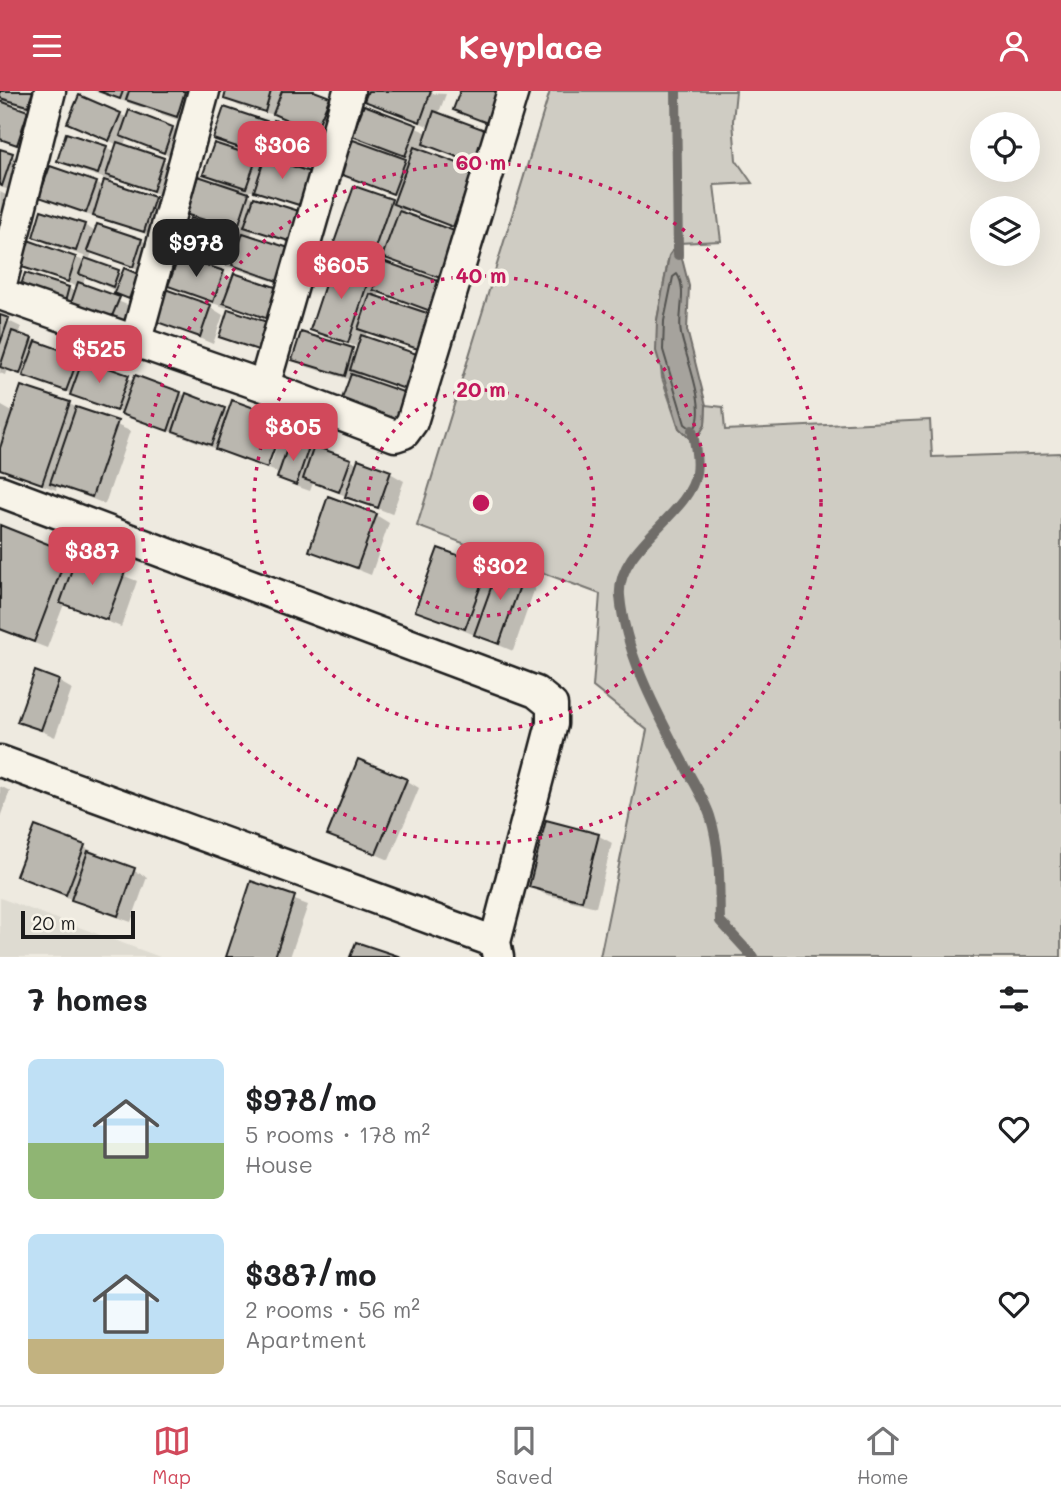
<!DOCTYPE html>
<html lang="en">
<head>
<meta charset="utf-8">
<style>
  :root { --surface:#fff; --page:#f2f2f2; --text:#202124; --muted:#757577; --line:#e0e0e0; --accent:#d1495b }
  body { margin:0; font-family:Mali,sans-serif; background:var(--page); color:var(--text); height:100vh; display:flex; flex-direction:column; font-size:26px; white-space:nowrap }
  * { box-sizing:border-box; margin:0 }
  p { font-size:23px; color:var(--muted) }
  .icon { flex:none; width:38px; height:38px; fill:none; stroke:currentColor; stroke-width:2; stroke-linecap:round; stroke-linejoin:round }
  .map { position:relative; height:866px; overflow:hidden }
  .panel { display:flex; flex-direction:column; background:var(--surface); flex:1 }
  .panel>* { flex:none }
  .buttons { position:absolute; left:970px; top:21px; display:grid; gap:14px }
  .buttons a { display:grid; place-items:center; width:70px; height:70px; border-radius:50%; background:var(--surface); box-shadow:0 7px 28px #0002; font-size:35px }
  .scale { position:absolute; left:21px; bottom:18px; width:114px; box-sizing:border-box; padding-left:7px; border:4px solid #1c1c1c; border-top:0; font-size:19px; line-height:24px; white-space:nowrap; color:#1c1c1c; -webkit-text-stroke:5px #f7f3e8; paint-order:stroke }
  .price { position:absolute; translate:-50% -60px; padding:0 16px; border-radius:14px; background:var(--accent); color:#fff; font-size:23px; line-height:46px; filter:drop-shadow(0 2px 4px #0008) }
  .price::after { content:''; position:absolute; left:50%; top:42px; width:21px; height:16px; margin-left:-10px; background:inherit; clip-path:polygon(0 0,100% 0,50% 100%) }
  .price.on { background:#222; color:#fff }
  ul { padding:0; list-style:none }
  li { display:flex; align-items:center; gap:21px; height:175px; padding:0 28px }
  li span { display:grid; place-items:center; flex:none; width:196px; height:140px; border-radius:10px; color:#555 }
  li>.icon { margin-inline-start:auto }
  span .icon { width:84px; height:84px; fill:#fffc; stroke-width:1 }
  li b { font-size:30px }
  h2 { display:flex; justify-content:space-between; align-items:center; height:84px; padding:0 28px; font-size:30px }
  header { display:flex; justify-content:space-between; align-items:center; height:91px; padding:0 28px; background:var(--accent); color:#fff; font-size:32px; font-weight:800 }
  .tab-bar { display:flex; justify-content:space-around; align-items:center; height:98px; border-top:2px solid var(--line); background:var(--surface); font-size:19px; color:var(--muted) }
  .tab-bar a { display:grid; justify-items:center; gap:4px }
  .tab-bar .on { color:var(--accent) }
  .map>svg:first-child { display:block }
  .built { fill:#dedbd1 }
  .green { fill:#cfccc3; stroke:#767470; stroke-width:2 }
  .water { fill:#a6a39d; stroke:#6f6d69; stroke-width:2 }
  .shadow { fill:#0003; fill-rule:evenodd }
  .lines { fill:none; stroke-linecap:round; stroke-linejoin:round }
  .shore { stroke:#535250; stroke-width:2 }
  .stream { stroke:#6f6d69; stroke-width:10 }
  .building { fill:#bab7af; stroke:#1c1c1c; stroke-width:2 }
  .minor-casing { stroke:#1c1c1c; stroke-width:35 }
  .minor { stroke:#f7f3e8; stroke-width:30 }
  .ring { fill:none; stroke:#c2185b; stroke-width:3.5; stroke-dasharray:3.5 7 }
  .centre { fill:#c2185b; stroke:#f7f3e8; stroke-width:3.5 }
  .ring-label { font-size:21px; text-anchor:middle; font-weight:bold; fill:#c2185b; stroke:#f7f3e8; stroke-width:7; stroke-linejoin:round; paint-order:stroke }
</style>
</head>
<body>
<header><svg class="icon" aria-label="menu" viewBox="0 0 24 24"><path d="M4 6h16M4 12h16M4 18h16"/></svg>Keyplace<svg class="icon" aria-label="person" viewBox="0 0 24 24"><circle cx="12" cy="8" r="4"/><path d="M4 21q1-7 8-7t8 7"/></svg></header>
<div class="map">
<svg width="1061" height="866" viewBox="0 0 1061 866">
  <rect width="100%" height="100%" fill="#eeeae0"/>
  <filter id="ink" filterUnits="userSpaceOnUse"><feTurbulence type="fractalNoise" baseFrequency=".0143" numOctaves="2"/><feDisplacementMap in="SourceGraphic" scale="14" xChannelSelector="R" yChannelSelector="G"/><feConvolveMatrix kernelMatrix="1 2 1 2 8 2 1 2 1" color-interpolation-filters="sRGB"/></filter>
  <g filter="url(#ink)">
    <!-- built -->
    <path class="built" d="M 0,807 L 160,866 L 0,866 Z"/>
    <!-- green -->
    <path class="green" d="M 550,0 L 736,0 L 733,30 L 736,69 L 752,92 L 714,94 L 721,150 L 678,152 L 669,165 L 657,229 L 662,287 L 679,337 L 694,351 L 705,334 L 706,314 L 723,316 L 725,339 L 930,329 L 932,366 L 1061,362 L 1061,866 L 600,866 L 647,639 L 593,596 L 600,503 L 417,435 Z"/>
    <!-- water -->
    <path class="water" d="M 678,152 L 689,195 L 687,239 L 706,314 L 705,334 L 694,352 L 679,337 L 656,260 L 657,229 L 669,165 Z"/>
    <!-- shadow -->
    <path class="shadow" d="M 0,0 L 49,0 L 42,22 L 11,12 L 10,15 L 41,29 L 31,60 L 0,49 Z
      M 94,0 L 198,0 L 190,33 Z
      M 228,0 L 309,0 L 342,16 L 329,47 L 279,25 L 239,15 L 226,7 Z
      M 370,0 L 446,3 L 438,24 L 489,79 L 426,53 L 423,61 L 474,80 L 467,142 L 405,118 L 403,123 L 457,195 L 387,167 L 385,172 L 450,228 L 380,201 L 378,208 L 438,266 L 367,241 L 365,247 L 422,305 L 361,283 L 360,287 L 351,289 L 308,276 L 294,268 L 302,243 L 356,261 L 362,258 L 312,238 L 370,183 L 379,188 L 381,183 L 332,163 L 391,110 L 395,112 L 398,105 L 342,82 L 386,59 L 354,44 L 365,16 L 428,42 L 430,36 L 366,9 ZM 400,64 L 411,68 L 410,72 L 399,66 Z
      M 462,0 L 493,0 L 504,39 L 455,19 Z
      M 225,18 L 274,36 L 318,45 L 332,54 L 324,80 L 274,62 L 272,70 L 323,90 L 313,121 L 261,101 L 241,99 L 259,110 L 306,158 L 253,139 L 250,146 L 297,198 L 196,165 L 182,157 L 205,132 L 187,122 L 224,93 L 205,83 L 256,68 L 265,73 L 266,67 L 215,47 ZM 230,139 L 244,144 L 243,148 L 229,141 Z
      M 120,24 L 172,37 L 186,45 L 178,68 L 127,47 L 123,55 L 176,76 L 166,106 L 113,86 L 112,90 L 73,77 L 59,69 L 106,57 L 115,62 L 118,54 L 70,31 Z
      M 0,59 L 26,71 L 16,101 L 0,96 Z
      M 96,93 L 154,107 L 167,115 L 158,147 L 55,113 L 41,105 Z
      M 0,101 L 18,110 L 11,131 L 0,128 Z
      M 84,134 L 96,141 L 141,149 L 155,157 L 146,182 L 92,161 L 90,167 L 48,153 L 35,145 Z
      M 76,167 L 123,184 L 125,179 L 151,192 L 143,214 L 86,185 L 82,195 L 132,216 L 124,237 L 35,204 L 69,197 L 76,202 L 78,196 L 18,173 Z
      M 223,182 L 233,188 L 284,235 L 228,213 L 227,217 L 184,202 L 170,195 Z
      M 210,216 L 223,224 L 213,253 L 156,229 Z
      M 0,226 L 21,236 L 19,244 L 135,290 L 136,286 L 229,321 L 283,329 L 265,377 L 7,278 L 5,284 L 0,282 Z
      M 283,241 L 274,266 L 221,245 Z
      M 69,313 L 130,340 L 105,413 L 57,394 L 56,399 L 0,378 L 0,314 L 14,322 Z
      M 286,330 L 298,337 L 292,352 L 390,382 L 404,390 L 392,423 L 313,392 L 310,400 L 293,394 L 279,386 L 281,383 L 269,378 Z
      M 376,424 L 389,432 L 371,484 L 311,460 Z
      M 0,436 L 137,490 L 121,536 L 64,513 L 47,557 L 0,539 Z
      M 439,459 L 498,482 L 525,480 L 538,488 L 513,560 L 417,520 Z
      M 58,590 L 72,598 L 55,646 L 19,630 Z
      M 406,689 L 419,697 L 389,769 L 330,743 Z
      M 0,695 L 10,700 L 0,726 Z
      M 547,731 L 599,745 L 612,752 L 596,816 L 544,803 L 531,795 Z
      M 84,756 L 147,786 L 131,831 L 86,815 L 18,784 Z
      M 252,793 L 308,814 L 290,866 L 228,866 Z"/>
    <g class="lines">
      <!-- shore -->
      <path class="shore" d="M 677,183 C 688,200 677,224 681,243 C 685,265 710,322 693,339 L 685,333 L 663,259 L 664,230 L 673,186 Z"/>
      <!-- stream -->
      <path class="stream" d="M 676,0 L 678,164
        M 692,339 C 695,352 698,369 696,382 C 690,424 616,455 620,505 C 625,563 657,621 684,673 C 692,689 704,707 710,725 C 721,759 719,795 720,830 L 753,866"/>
    </g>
    <!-- building -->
    <path class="building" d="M 0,0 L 33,0 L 28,15 L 0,7 Z
      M 98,0 L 123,0 L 120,8 Z
      M 129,0 L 185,0 L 177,26 L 126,9 Z
      M 226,0 L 271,0 L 265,21 L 224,8 Z
      M 282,0 L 314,0 L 330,6 L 315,41 L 273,23 Z
      M 368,0 L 431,0 L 420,31 L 364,10 Z
      M 460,0 L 498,0 L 490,33 L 453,19 Z
      M 79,4 L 121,22 L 109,50 L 67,32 Z
      M 0,10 L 28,20 L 17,54 L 0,48 Z
      M 364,14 L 417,34 L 405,65 L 352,45 Z
      M 224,16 L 269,31 L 258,63 L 213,48 Z
      M 129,19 L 173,36 L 164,62 L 120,45 Z
      M 434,20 L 488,40 L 476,73 L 423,53 Z
      M 274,29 L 320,44 L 310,74 L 265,59 Z
      M 66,42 L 107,55 L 98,83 L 57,70 Z
      M 353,49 L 406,68 L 393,103 L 340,83 Z
      M 117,51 L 164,67 L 153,100 L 106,84 Z
      M 214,52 L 257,66 L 246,97 L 203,83 Z
      M 414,56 L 474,78 L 453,136 L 393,113 Z
      M 0,58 L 13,62 L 2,95 L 0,94 Z
      M 265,66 L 310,81 L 299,114 L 254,100 Z
      M 50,75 L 97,91 L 86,122 L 39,106 Z
      M 198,85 L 249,102 L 237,139 L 185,123 Z
      M 104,89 L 155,106 L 144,141 L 93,125 Z
      M 354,95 L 392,108 L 368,177 L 330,163 Z
      M 254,106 L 302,121 L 292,151 L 244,136 Z
      M 41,119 L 85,133 L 76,160 L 33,146 Z
      M 399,120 L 460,142 L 443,188 L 382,166 Z
      M 190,127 L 236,142 L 226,173 L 180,158 Z
      M 97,133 L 142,148 L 133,176 L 87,160 Z
      M 243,142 L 295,159 L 283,192 L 232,174 Z
      M 25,148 L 76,166 L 68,191 L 16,174 Z
      M 179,165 L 224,180 L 213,211 L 168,195 Z
      M 85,167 L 119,179 L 113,196 L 79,183 Z
      M 333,169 L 371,181 L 348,252 L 310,239 Z
      M 383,170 L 447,193 L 436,222 L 373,199 Z
      M 124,177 L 138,183 L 129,208 L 114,202 Z
      M 25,182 L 69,196 L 65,211 L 20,197 Z
      M 234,182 L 281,198 L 271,229 L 223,212 Z
      M 78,191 L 120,206 L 110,230 L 70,215 Z
      M 165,198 L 211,214 L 200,246 L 154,230 Z
      M 370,203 L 436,225 L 424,260 L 358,238 Z
      M 228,218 L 270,232 L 261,260 L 219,246 Z
      M 0,224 L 9,227 L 0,253 Z
      M 12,240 L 32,247 L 20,283 L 0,276 Z
      M 301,241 L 353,257 L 345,285 L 292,269 Z
      M 361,244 L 420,264 L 408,299 L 350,279 Z
      M 36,250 L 79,265 L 66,300 L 23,285 Z
      M 83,268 L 129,284 L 116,320 L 70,304 Z
      M 351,283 L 412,304 L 400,337 L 339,316 Z
      M 135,284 L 181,301 L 168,340 L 121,323 Z
      M 21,295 L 70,311 L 42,393 L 0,378 L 0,357 Z
      M 186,302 L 225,317 L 211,354 L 173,340 Z
      M 232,309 L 285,328 L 267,377 L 215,358 Z
      M 76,316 L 118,330 L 92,406 L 50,392 Z
      M 290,349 L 309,356 L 296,394 L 277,387 Z
      M 314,355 L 351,368 L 339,401 L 303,388 Z
      M 358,368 L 391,380 L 378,417 L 345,406 Z
      M 328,405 L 377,423 L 357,477 L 309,460 Z
      M 0,434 L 68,461 L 34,551 L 0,538 Z
      M 438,457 L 488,475 L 465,538 L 415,520 Z
      M 77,464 L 125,481 L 107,529 L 60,512 Z
      M 501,469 L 526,478 L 499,553 L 474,544 Z
      M 35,580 L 59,589 L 41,639 L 17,631 Z
      M 358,668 L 407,688 L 376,763 L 327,744 Z
      M 546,729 L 599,743 L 582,810 L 529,796 Z
      M 35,735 L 85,754 L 66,804 L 16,785 Z
      M 88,760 L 135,777 L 118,825 L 71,809 Z
      M 251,790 L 295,805 L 275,866 L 226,866 Z
      M 356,851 L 401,866 L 350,866 Z"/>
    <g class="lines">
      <!-- minor casing -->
      <g class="minor-casing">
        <path id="minor" d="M 0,197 L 50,0
          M 0,203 L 264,295 L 395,345 L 404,342 L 412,331 L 513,0
          M 136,249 L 204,0
          M 264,295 L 349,0
          M 0,400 L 536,601 L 552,614 L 552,633 L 495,851 L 498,866
          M 0,670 L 495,851"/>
      </g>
      <!-- minor -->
      <use href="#minor" class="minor"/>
    </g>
  </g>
  <!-- distance rings -->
  <g class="ring">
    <circle cx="481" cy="412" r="113"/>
    <circle cx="481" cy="412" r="227"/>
    <circle cx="481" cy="412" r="340"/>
  </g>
  <circle cx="481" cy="412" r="10" class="centre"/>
  <g class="ring-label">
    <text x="481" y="79">60 m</text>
    <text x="481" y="192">40 m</text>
    <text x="481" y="306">20 m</text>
  </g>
</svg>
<div class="buttons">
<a><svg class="icon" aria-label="locate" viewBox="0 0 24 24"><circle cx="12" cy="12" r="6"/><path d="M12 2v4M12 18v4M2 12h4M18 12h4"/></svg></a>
<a><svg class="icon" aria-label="layers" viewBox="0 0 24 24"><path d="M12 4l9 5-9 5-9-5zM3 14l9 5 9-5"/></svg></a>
</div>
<div class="scale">20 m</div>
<b class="price" style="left:282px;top:90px">$306</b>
<b class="price on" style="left:196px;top:188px">$978</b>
<b class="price" style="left:341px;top:210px">$605</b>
<b class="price" style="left:99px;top:294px">$525</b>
<b class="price" style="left:293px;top:372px">$805</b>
<b class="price" style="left:92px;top:496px">$387</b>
<b class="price" style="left:500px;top:511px">$302</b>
</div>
<section class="panel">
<h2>7 homes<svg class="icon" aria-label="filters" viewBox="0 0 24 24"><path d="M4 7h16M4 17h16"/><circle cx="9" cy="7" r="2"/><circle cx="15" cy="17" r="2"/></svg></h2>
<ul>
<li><span style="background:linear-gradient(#bfe0f5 60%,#8fb573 0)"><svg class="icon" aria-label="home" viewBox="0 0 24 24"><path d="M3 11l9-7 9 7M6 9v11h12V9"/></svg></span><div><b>$978/mo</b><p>5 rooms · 178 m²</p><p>House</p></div><svg class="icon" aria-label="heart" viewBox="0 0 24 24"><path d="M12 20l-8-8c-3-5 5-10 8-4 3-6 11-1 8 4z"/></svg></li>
<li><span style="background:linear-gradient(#bfe0f5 75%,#c2b280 0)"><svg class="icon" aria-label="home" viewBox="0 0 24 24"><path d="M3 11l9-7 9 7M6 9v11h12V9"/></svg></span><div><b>$387/mo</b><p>2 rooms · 56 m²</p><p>Apartment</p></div><svg class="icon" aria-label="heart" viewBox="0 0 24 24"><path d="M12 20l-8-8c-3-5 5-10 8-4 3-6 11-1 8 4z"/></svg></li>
</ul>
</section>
<nav class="tab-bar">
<a class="on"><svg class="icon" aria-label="map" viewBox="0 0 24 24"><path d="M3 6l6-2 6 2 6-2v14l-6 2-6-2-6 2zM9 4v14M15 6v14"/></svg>Map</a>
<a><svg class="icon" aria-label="saved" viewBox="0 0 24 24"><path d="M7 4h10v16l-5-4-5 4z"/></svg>Saved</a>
<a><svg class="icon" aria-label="home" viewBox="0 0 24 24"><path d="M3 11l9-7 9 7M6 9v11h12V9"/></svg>Home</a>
</nav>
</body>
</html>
